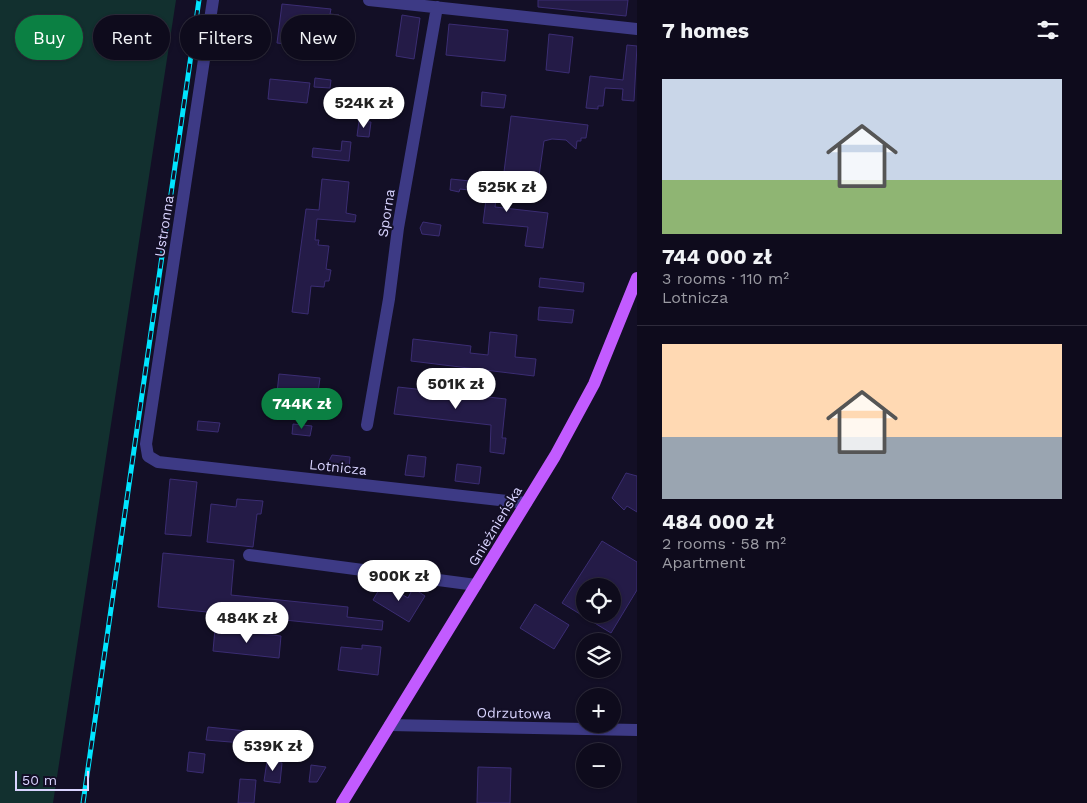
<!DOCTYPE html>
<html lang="en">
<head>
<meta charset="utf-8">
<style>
  :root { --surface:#0e0b1c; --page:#1c1929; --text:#f1f3f6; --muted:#9b9ba3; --line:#2e2b3b; --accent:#0b8043 }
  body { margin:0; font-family:"Work Sans",sans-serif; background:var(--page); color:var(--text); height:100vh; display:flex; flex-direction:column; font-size:19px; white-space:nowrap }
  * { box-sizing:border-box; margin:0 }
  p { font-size:16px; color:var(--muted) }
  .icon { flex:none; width:28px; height:28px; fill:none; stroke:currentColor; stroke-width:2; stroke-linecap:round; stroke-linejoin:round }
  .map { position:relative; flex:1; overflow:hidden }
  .details { display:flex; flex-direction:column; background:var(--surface); width:450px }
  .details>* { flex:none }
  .banner { position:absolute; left:15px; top:15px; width:475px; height:45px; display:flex; gap:10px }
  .tools { position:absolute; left:576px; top:578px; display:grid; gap:10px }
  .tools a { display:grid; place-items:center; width:45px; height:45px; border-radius:50%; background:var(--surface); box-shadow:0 1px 4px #0004,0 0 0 1px var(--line); font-size:25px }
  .scale { position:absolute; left:15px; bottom:12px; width:74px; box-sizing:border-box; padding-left:5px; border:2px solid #d9d4ff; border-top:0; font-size:14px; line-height:18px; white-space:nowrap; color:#d9d4ff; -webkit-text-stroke:4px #130f26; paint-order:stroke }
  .price { position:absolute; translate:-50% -42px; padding:0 11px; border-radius:18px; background:#fff; color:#222; font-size:16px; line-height:32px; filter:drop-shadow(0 1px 2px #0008) }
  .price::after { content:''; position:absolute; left:50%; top:30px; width:15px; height:11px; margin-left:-8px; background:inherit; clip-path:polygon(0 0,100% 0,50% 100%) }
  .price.active { background:var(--accent); color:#fff }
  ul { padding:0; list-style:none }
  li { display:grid; align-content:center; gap:10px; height:265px; padding:0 25px }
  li+li { border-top:1px solid var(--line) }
  li span { display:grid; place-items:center; height:155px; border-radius:0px; color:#555 }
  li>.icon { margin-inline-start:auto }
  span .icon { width:90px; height:90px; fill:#fffc; stroke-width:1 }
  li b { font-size:21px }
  h2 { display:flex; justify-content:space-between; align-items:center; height:60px; padding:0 25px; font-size:21px }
  .pill { padding:0 18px; border-radius:22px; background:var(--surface); box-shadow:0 1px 4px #0004,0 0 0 1px var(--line); font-size:18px; line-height:45px }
  .pill.active { background:var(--accent); color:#fff }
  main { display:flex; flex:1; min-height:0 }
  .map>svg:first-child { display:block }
  .green { fill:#12302f }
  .building { fill:#241b47; stroke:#3b2d73; fill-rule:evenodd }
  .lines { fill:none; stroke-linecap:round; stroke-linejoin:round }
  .minor { stroke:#3d3a85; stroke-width:12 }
  .major { stroke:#c25bff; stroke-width:12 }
  .rail-casing { stroke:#00e5ff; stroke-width:5 }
  .rail { stroke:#130f26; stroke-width:3; stroke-dasharray:9; stroke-linecap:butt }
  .labels { text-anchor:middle; stroke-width:4; stroke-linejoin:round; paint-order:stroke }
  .street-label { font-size:14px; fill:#d9d4ff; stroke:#130f26 }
</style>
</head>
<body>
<main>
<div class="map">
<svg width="637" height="803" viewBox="0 0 637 803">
  <rect width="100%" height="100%" fill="#130f26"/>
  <!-- green -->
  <path class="green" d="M 0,0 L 176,0 L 53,803 L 0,803 Z"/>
  <!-- building -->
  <path class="building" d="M 538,0 L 628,0 L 626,16 L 538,7 Z
    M 282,4 L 331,9 L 330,14 L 339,15 L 333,49 L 277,43 Z
    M 402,15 L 420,18 L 414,59 L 396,56 Z
    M 228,21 L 237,22 L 235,40 L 226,39 Z
    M 449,24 L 508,30 L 505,61 L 446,55 Z
    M 549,34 L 573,37 L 569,73 L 546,70 Z
    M 627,45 L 637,46 L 634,101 L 622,100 L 623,89 L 605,88 L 603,106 L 598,106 L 598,109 L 586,108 L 590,76 L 623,80 Z
    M 315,78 L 331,80 L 330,88 L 314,87 Z
    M 270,79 L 310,83 L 307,103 L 268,99 Z
    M 377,90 L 400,92 L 397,107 L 384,105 L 385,98 L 387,98 L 376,96 Z
    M 482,92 L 506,95 L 504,108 L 481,106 Z
    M 511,116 L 588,125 L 586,138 L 581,138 L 581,141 L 577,141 L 576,149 L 566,140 L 552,139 L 544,141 L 539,176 L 504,172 Z
    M 359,121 L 371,122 L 369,137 L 357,136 Z
    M 342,141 L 351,142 L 349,161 L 312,157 L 313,148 L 341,151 Z
    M 322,179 L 349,182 L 346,213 L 356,215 L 355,222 L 317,219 L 315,240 L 319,240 L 318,245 L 329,246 L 326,269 L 331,270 L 329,281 L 325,281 L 324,287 L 311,286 L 308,314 L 292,312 L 306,209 L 319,210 Z
    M 451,179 L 498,184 L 495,207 L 548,213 L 543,248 L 525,246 L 528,227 L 483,223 L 487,192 L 460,189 L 459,192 L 450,190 Z
    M 423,222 L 441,225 L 439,236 L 422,234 L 420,228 Z
    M 540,278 L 584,283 L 583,292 L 539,287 Z
    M 539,307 L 574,310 L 572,323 L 538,320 Z
    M 490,332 L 517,335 L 515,357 L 536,359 L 534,376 L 411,361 L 413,339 L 471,346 L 470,353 L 488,355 Z
    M 279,374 L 320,378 L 316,407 L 276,403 Z
    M 398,387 L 506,399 L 502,438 L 506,438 L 504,454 L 490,452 L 491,425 L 394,414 Z
    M 198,421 L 220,423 L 218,432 L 197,430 Z
    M 293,424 L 312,426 L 310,436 L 292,434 Z
    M 332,455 L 350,457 L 349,469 L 331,467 L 329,461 Z
    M 408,455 L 426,457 L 424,477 L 405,475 Z
    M 457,464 L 481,467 L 479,484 L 455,481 Z
    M 626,473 L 637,476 L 637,512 L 627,506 L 624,510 L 612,498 Z
    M 170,479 L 197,482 L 191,536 L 165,534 Z
    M 237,499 L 263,501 L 261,514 L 257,514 L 253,547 L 207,542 L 211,504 L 236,507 Z
    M 602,541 L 637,562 L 637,590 L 611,633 L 562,603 ZM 585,586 L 612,586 L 612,614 L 585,614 Z
    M 163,553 L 234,560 L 231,595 L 348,607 L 347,617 L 383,621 L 382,630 L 158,607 Z
    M 383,583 L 408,598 L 413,588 L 425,596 L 409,622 L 373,600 Z
    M 535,604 L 569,625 L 554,649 L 520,628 Z
    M 215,629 L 281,636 L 279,658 L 213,651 Z
    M 362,645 L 381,647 L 378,675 L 338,670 L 341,647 L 362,649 Z
    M 208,727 L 256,732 L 255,744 L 206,740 Z
    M 189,752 L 205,754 L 203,773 L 187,771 Z
    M 267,761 L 282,763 L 280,783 L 264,781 Z
    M 311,765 L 326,767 L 317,782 L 309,782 Z
    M 478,767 L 511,768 L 510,803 L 477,803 Z
    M 240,779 L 256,780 L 254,803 L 238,803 Z"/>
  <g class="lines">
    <!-- minor -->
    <path class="minor" d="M 213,0 L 146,444 L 148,456 L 158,462 L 526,503
      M 369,0 L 637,29
      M 367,425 L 389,299 L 398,228 L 437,7
      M 249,555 L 476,585
      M 390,725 L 637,730"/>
    <!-- major -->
    <path class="major" d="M 342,803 L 555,456 L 594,384 L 637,278"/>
    <!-- rail casing -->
    <g class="rail-casing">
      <path id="rail" d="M 83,803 L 199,0"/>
    </g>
    <!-- rail -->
    <use href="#rail" class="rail"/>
  </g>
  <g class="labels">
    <!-- street labels -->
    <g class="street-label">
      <text transform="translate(386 213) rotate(-81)" y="5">Sporna</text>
      <text transform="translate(164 226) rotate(-81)" y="5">Ustronna</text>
      <text transform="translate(338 467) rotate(6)" y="5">Lotnicza</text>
      <text transform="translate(495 526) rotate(-59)" y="5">Gnieźnieńska</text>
      <text transform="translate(514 713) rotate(1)" y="5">Odrzutowa</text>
    </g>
  </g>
</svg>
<div class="tools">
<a><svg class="icon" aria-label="locate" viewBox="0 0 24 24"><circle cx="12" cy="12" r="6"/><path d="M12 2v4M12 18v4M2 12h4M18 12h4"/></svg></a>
<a><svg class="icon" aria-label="layers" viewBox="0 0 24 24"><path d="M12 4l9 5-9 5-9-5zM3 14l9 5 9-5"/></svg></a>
<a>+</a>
<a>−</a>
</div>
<div class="scale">50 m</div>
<b class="price" style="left:364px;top:129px">524K zł</b>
<b class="price" style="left:507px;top:213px">525K zł</b>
<b class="price" style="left:456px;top:410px">501K zł</b>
<b class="price active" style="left:302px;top:430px">744K zł</b>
<b class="price" style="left:399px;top:602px">900K zł</b>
<b class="price" style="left:247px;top:644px">484K zł</b>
<b class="price" style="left:273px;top:772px">539K zł</b>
<div class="banner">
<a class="pill active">Buy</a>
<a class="pill">Rent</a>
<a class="pill">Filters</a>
<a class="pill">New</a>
</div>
</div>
<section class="details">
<h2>7 homes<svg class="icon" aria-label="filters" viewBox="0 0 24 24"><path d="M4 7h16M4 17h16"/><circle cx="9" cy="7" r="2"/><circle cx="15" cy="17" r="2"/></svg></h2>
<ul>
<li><span style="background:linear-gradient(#c9d6e8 65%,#8fb573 0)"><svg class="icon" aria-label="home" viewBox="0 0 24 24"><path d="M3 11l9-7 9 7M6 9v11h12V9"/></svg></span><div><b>744 000 zł</b><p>3 rooms · 110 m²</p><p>Lotnicza</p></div></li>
<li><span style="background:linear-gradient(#ffd9b3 60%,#9aa5b1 0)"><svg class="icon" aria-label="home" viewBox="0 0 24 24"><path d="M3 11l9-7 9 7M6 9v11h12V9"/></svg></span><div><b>484 000 zł</b><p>2 rooms · 58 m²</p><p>Apartment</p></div></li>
</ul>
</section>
</main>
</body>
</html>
